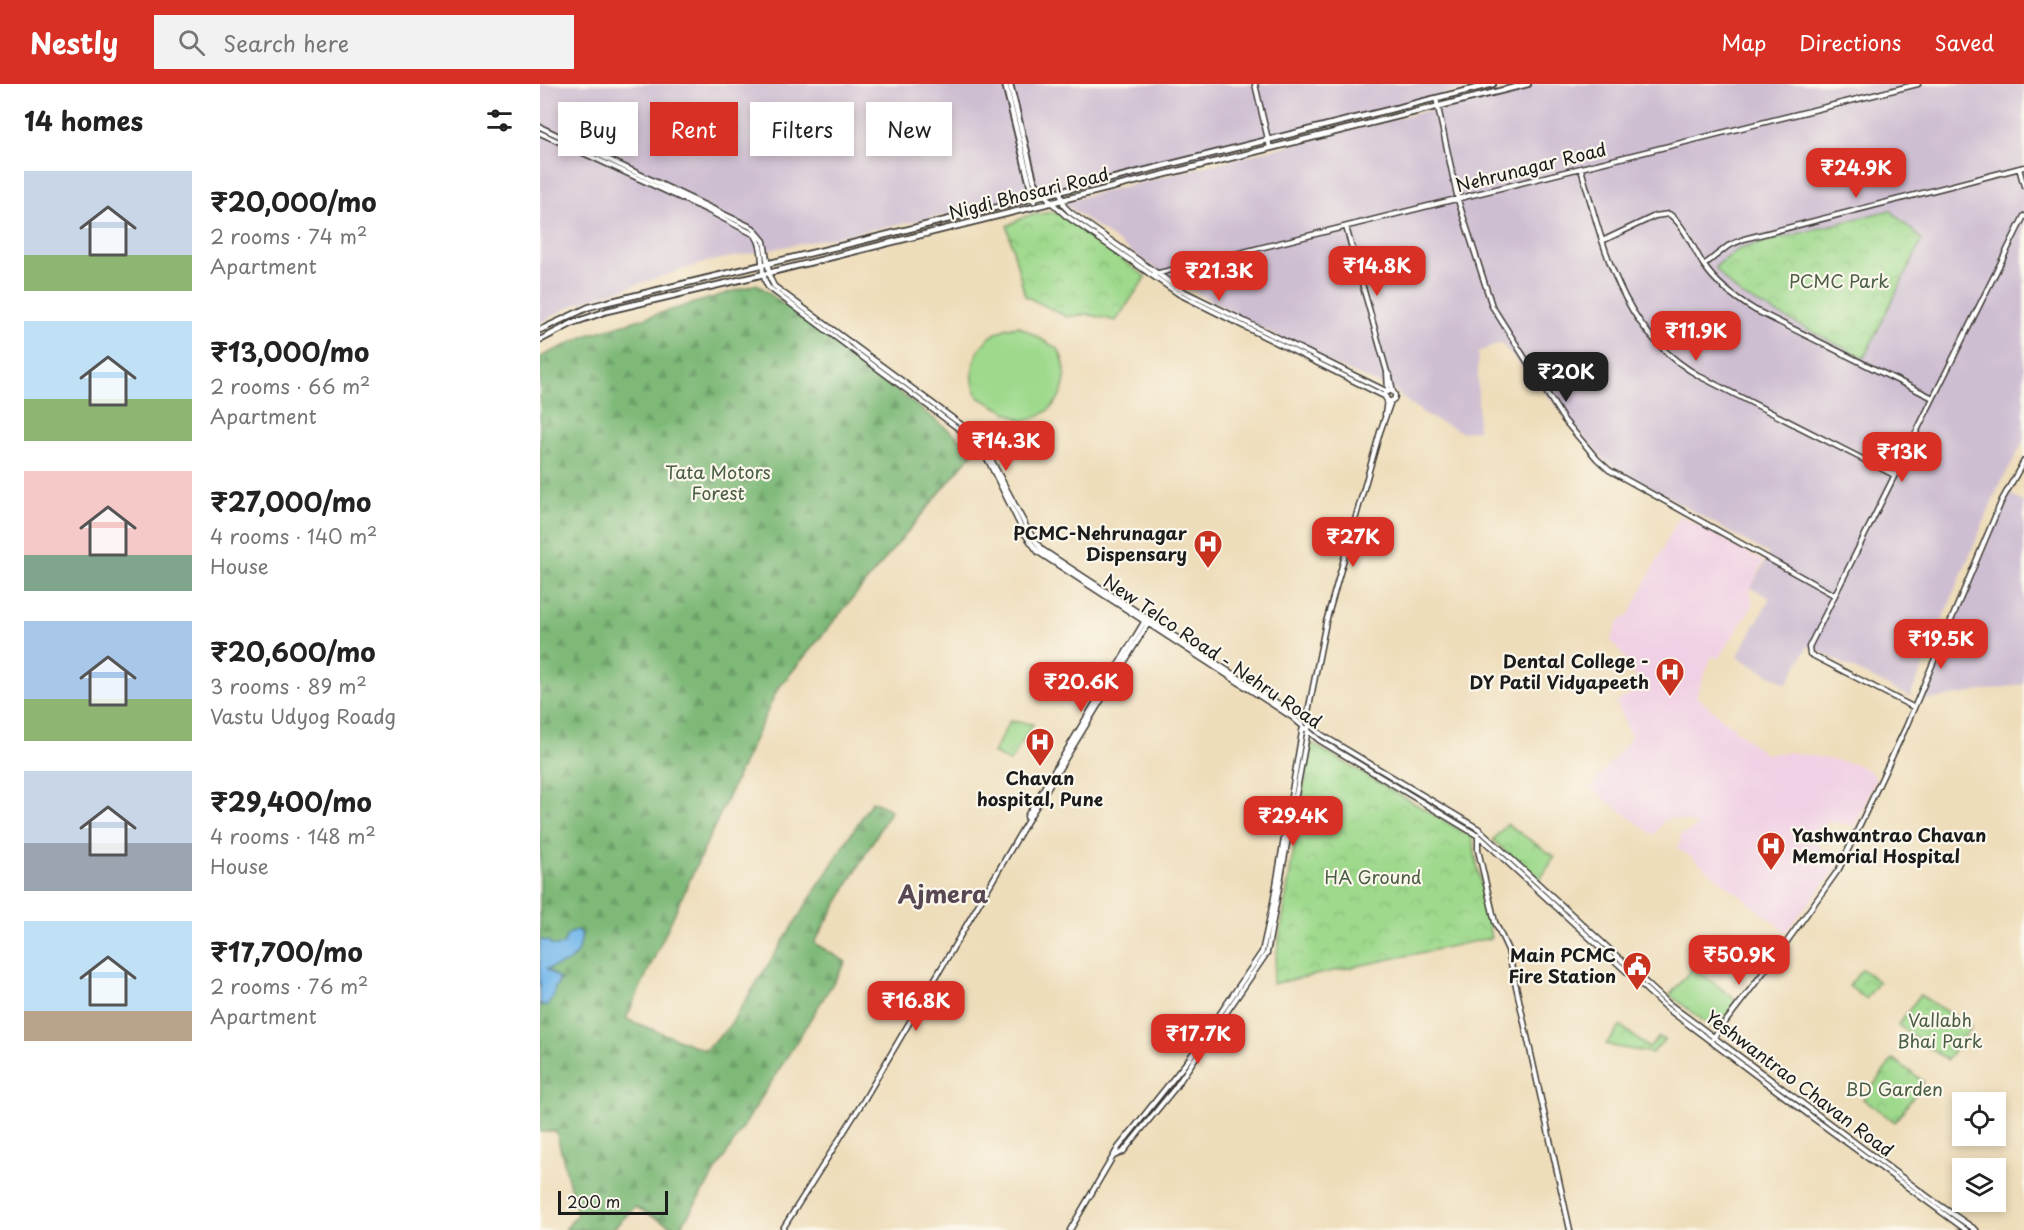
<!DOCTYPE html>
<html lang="en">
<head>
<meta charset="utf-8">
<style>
  :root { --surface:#fff; --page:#f2f2f2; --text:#222; --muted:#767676; --accent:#d93025 }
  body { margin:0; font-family:"Playpen Sans",sans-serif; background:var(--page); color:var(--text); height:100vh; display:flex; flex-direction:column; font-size:22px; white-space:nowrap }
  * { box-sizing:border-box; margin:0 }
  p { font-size:20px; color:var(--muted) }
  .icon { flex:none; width:33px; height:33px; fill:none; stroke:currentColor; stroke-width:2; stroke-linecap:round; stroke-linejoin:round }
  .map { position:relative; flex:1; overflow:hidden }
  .details { display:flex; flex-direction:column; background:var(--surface); width:540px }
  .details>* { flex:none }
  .top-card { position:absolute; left:18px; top:18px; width:570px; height:54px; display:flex; gap:12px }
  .tools { position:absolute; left:1412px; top:1008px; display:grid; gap:12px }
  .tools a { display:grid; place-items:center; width:54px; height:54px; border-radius:0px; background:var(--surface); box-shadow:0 3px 9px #0003; font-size:30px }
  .scale { position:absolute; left:18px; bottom:15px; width:110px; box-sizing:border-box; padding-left:6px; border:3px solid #1c1c1c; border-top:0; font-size:16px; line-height:21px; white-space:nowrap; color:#1c1c1c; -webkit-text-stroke:4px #fbf7ec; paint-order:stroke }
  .price { position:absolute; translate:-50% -51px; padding:0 14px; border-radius:12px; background:var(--accent); color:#fff; font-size:20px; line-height:39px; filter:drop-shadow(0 2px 3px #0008) }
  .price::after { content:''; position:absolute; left:50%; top:36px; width:18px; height:14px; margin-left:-9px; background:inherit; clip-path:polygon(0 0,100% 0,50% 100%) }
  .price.current { background:#222; color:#fff }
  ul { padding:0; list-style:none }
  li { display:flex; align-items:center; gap:18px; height:150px; padding:0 24px }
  li span { display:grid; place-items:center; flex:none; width:168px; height:120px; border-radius:0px; color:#555 }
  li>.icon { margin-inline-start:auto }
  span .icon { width:72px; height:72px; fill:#fffc; stroke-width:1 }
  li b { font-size:26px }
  h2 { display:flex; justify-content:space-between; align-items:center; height:72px; padding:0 24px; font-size:26px }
  .tag { padding:0 21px; border-radius:0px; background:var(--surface); box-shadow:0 3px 9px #0003; font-size:21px; line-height:54px }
  .tag.current { background:var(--accent); color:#fff }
  header { display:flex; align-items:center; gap:36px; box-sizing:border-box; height:84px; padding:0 30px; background:var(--accent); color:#fff }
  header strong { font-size:28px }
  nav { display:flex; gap:33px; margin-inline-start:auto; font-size:21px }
  .search { width:420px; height:54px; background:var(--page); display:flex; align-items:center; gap:15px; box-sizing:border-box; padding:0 21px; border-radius:0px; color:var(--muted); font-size:22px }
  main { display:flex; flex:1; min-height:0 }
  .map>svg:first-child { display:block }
  .built { fill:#f0d0e4 }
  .industrial { fill:#cebed1 }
  .grass { fill:#9ed98c; stroke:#5d7a54; stroke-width:1.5 }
  .forest { fill:url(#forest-firs); stroke:#4d6a4a; stroke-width:1.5 }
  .park { fill:url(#park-crowns); stroke:#5d7a54; stroke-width:1.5 }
  .water { fill:#75b8eb; stroke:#486a84; stroke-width:1.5 }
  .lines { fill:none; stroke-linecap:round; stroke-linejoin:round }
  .minor-casing { stroke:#3c3934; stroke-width:7 }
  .major-casing { stroke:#3c3934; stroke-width:8 }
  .minor { stroke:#fff; stroke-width:4 }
  .major { stroke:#fff; stroke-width:4.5 }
  .labels { text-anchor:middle; stroke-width:4.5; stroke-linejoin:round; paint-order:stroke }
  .street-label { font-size:18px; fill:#1c1c1c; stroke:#fbf7ec }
  .park-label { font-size:18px; fill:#4a5e43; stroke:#fbf7ec }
  .poi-label { font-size:18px; font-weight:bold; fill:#1c1c1c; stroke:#fbf7ec; text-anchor:end }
  .district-label { font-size:24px; font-weight:bold; fill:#574854; stroke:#fbf7ec }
</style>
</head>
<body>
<header>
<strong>Nestly</strong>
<div class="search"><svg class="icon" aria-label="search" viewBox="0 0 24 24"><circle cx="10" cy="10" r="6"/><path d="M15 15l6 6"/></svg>Search here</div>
<nav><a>Map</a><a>Directions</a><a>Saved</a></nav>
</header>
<main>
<section class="details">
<h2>14 homes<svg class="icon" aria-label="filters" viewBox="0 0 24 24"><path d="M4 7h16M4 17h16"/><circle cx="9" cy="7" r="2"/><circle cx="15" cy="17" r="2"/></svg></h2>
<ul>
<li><span style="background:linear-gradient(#c9d6e8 70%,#8fb573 0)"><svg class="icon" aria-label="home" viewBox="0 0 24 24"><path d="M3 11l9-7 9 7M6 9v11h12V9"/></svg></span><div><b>₹20,000/mo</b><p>2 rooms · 74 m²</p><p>Apartment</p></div></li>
<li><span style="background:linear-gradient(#bfe0f5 65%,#8fb573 0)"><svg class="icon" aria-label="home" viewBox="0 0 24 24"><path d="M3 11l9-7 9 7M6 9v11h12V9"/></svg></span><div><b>₹13,000/mo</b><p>2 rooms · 66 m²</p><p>Apartment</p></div></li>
<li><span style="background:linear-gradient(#f6c9c9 70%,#7fa58c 0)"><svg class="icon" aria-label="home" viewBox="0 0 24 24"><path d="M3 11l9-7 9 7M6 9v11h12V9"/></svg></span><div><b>₹27,000/mo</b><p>4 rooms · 140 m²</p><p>House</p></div></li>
<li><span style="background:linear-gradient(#a9c7e8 65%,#8fb573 0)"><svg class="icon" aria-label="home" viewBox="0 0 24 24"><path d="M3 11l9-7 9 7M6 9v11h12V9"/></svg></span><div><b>₹20,600/mo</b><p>3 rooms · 89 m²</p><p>Vastu Udyog Roadg</p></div></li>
<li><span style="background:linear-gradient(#c9d6e8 60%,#9aa5b1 0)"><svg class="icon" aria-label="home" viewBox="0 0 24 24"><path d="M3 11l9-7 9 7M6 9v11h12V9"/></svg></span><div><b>₹29,400/mo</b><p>4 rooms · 148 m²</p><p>House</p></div></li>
<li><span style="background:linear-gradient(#bfe0f5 75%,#b9a48a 0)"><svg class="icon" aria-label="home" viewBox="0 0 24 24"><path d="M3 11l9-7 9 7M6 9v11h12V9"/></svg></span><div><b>₹17,700/mo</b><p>2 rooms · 76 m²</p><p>Apartment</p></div></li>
</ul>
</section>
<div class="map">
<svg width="1484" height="1146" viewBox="0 0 1484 1146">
  <defs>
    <pattern id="forest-firs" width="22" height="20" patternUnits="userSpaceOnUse" patternTransform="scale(1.5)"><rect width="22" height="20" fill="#7eb978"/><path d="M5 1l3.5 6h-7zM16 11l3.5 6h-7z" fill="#6c9e67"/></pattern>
    <pattern id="park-crowns" width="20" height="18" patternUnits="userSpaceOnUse" patternTransform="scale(1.5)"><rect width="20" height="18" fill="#9ed98c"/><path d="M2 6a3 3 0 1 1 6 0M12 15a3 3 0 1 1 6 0" fill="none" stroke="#88ba78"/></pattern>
  </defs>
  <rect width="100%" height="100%" fill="#fbf7ec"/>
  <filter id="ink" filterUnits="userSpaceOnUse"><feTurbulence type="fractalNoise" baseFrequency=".0167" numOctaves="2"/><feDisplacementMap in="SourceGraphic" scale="12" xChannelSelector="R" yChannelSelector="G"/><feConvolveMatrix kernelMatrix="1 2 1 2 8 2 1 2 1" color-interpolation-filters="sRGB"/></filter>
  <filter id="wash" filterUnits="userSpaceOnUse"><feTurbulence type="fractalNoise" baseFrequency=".008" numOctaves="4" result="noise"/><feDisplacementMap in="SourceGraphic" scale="24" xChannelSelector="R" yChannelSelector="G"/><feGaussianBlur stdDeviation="1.35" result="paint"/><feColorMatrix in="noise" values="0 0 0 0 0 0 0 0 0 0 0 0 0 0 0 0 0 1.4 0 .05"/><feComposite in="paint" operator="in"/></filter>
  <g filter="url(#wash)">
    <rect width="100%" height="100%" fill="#eeddba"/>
    <!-- built -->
    <path class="built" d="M 1140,431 L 1223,477 L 1210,506 L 1213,521 L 1179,574 L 1172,572 L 1156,612 L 1225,670 L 1250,668 L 1315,680 L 1327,685 L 1336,694 L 1315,742 L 1288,737 L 1276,757 L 1260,744 L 1299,781 L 1246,848 L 1149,771 L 1136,764 L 1142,756 L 1139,754 L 1141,751 L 1154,745 L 1157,740 L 1131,734 L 1124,736 L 1114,751 L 1050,704 L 1091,654 L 1076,618 L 1100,605 L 1089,579 L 1071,557 L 1077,540 L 1090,529 Z"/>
    <!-- industrial -->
    <path class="industrial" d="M 0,0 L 945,0 L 508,111 L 167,178 L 36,220 L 0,239 Z
      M 993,0 L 1484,0 L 1484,357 L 1458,404 L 1370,613 L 1268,562 L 1247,600 L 1197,573 L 1230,514 L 1211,504 L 1229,470 L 1066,378 L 961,259 L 938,268 L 938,346 L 922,348 L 891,334 L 870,320 L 854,306 L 777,274 L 667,215 L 607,179 L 522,118 Z
      M 1468,409 L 1484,419 L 1484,600 L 1382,617 Z"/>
    <!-- grass -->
    <path class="grass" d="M 479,242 L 518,265 C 536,296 518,332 483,337 L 438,313 C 422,280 443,245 479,242 Z
      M 1153,883 L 1197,917 L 1175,946 L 1130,911 Z"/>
    <!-- forest -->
    <path class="forest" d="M 217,200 L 435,366 L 237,606 L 86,935 L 165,966 L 188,944 L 332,717 L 351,726 L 274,859 L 306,878 L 139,1146 L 95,1123 L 72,1146 L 25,1146 L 37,1130 L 16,1047 L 0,1048 L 0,273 L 48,251 Z"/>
    <!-- park -->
    <path class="park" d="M 1350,126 L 1382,156 L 1324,274 L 1201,211 L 1185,196 L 1175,183 L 1199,165 Z
      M 512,128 L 521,131 L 606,193 L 576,237 L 547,230 L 527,233 L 485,212 L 467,142 L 486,132 Z
      M 470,637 L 493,640 L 470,678 L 453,669 Z
      M 771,659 L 932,753 L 951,854 L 732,900 Z
      M 967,740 L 1015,773 L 998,798 L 953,756 Z
      M 1322,885 L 1339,898 L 1326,915 L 1309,902 Z
      M 1380,911 L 1431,943 L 1407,976 L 1358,941 Z
      M 1081,942 L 1109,964 L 1119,953 L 1124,956 L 1112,969 L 1076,963 L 1066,960 Z
      M 1353,975 L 1384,998 L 1355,1038 L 1323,1015 Z"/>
    <!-- water -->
    <path class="water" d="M 37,846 L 42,850 C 39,876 30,879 7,885 L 22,897 L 18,896 L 18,902 L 15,903 L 14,912 L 6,923 L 2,920 L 0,921 L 0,856 L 9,857 L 10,860 L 15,862 L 23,861 L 27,851 Z"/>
  </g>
  <g filter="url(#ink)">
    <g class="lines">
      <!-- minor casing -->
      <g class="minor-casing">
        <path id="minor" d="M 715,0 L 730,64
          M 896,14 L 918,116 L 952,222 L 1024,336 L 1057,375 L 1069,386 L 1294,511
          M 0,43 L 213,144 L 224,157 L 230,194 L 234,202 L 430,347 L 442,358 L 488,446 L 501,465 L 765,637 L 782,651 L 939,745 L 1128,919 L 1395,1118 L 1436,1146
          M 0,49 L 167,126 L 215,151 C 226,166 218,187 228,203 L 435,357 L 449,378 L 484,449 L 498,468 L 752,633 L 779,656 L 940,753 L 1125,923 L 1273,1034 L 1426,1146
          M 1479,84 L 1484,102
          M 1041,85 C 1065,166 1081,249 1161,293 L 1354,391
          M 520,108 L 524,122 L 530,128 L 641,206 L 848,308
          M 512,119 L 525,131 L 639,210 L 846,313
          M 806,143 L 847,288 L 850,292 L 853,308
          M 1062,157 L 1115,132 L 1129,130 C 1143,139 1154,166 1163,180 C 1176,200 1195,214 1215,226 L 1393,314
          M 1164,181 L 1188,162 L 1204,155 L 1484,83
          M 611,191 L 1378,0
          M 847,289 L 848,307
          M845 312a5 5 0 1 1 10 0a5 5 0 1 1-10 0Z
          M 845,331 L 847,315
          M 1373,623 L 1270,570 L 1269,563 L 1484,132
          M 488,736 L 487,732 L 604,538
          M 938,750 L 938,766 L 955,838 L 968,866 L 1030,1146
          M 1173,954 L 1243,863 L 1299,785 L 1366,643 L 1462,416 L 1484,377
          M 574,1072 L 583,1068 L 635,1004 L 727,869 L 769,640 L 767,633 L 786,538 L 840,348 L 851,317
          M 242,1146 L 324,1016 L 488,736 L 609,538
          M 530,1146 L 578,1064 L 649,975 L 722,868 L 733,819 L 763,642"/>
      </g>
      <!-- major casing -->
      <g class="major-casing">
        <path id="major" d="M 465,0 L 494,117
          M 470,0 L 494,96 C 498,106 506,110 512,119
          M 0,246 L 49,223 L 64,219 L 317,158 L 953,0
          M 0,256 L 33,239 L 67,227 L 212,193 L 988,0"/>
      </g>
      <!-- minor -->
      <use href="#minor" class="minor"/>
      <!-- major -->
      <use href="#major" class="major"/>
    </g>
  </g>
  <!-- icons -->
  <defs>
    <g id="hospital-pin" transform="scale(1.5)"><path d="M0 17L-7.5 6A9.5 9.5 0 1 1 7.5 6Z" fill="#c8321e" stroke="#fbf7ec"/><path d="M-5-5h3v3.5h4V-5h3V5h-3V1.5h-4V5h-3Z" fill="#fff"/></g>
    <g id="civic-pin" transform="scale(1.5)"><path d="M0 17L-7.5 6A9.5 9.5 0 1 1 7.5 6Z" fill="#c8321e" stroke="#fbf7ec"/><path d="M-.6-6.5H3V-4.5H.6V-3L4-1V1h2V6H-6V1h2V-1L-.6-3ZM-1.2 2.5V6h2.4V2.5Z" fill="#fff"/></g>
  </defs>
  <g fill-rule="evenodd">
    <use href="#hospital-pin" x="668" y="460"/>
    <use href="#hospital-pin" x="1130" y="588"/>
    <use href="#hospital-pin" x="500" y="658"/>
    <use href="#hospital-pin" x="1231" y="762"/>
    <use href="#civic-pin" x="1097" y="882"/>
  </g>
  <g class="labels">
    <!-- street labels -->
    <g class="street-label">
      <text transform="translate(991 84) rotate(-14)" y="6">Nehrunagar Road</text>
      <text transform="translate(489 110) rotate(-14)" y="6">Nigdi Bhosari Road</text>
      <text transform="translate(672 568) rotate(34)" y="6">New Telco Road - Nehru Road</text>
      <text transform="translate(1259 1000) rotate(37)" y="6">Yeshwantrao Chavan Road</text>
    </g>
    <!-- park labels -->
    <g class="park-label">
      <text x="1299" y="204">PCMC Park</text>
      <text x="178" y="395">Tata Motors<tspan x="178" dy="21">Forest</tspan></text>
      <text x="833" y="800">HA Ground</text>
      <text x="1400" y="943">Vallabh<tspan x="1400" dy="21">Bhai Park</tspan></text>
      <text x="1354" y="1012">BD Garden</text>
    </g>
    <!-- poi labels -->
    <g class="poi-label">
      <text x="647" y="456">PCMC-Nehrunagar<tspan x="647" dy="21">Dispensary</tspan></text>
      <text x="1109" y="584">Dental College -<tspan x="1109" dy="21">DY Patil Vidyapeeth</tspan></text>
      <text x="500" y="701" text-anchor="middle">Chavan<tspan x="500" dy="21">hospital, Pune</tspan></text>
      <text x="1252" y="758" text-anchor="start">Yashwantrao Chavan<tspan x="1252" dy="21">Memorial Hospital</tspan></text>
      <text x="1076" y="878">Main PCMC<tspan x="1076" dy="21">Fire Station</tspan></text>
    </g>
    <!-- district labels -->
    <g class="district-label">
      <text x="403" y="819">Ajmera</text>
    </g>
  </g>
</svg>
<div class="tools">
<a><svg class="icon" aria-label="locate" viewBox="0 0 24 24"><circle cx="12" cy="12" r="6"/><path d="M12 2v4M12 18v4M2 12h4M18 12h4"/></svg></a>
<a><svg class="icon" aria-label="layers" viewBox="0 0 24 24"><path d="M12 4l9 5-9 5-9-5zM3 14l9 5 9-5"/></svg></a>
</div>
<div class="scale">200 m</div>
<b class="price" style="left:1316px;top:115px">₹24.9K</b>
<b class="price" style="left:837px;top:213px">₹14.8K</b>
<b class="price" style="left:679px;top:218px">₹21.3K</b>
<b class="price" style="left:1156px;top:278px">₹11.9K</b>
<b class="price current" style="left:1026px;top:319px">₹20K</b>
<b class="price" style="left:466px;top:388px">₹14.3K</b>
<b class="price" style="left:1362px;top:399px">₹13K</b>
<b class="price" style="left:813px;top:484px">₹27K</b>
<b class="price" style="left:1401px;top:586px">₹19.5K</b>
<b class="price" style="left:541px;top:629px">₹20.6K</b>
<b class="price" style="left:753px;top:763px">₹29.4K</b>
<b class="price" style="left:1199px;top:902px">₹50.9K</b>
<b class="price" style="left:376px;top:948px">₹16.8K</b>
<b class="price" style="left:658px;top:981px">₹17.7K</b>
<div class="top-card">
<a class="tag">Buy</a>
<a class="tag current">Rent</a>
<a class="tag">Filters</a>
<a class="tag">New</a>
</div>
</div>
</main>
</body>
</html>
